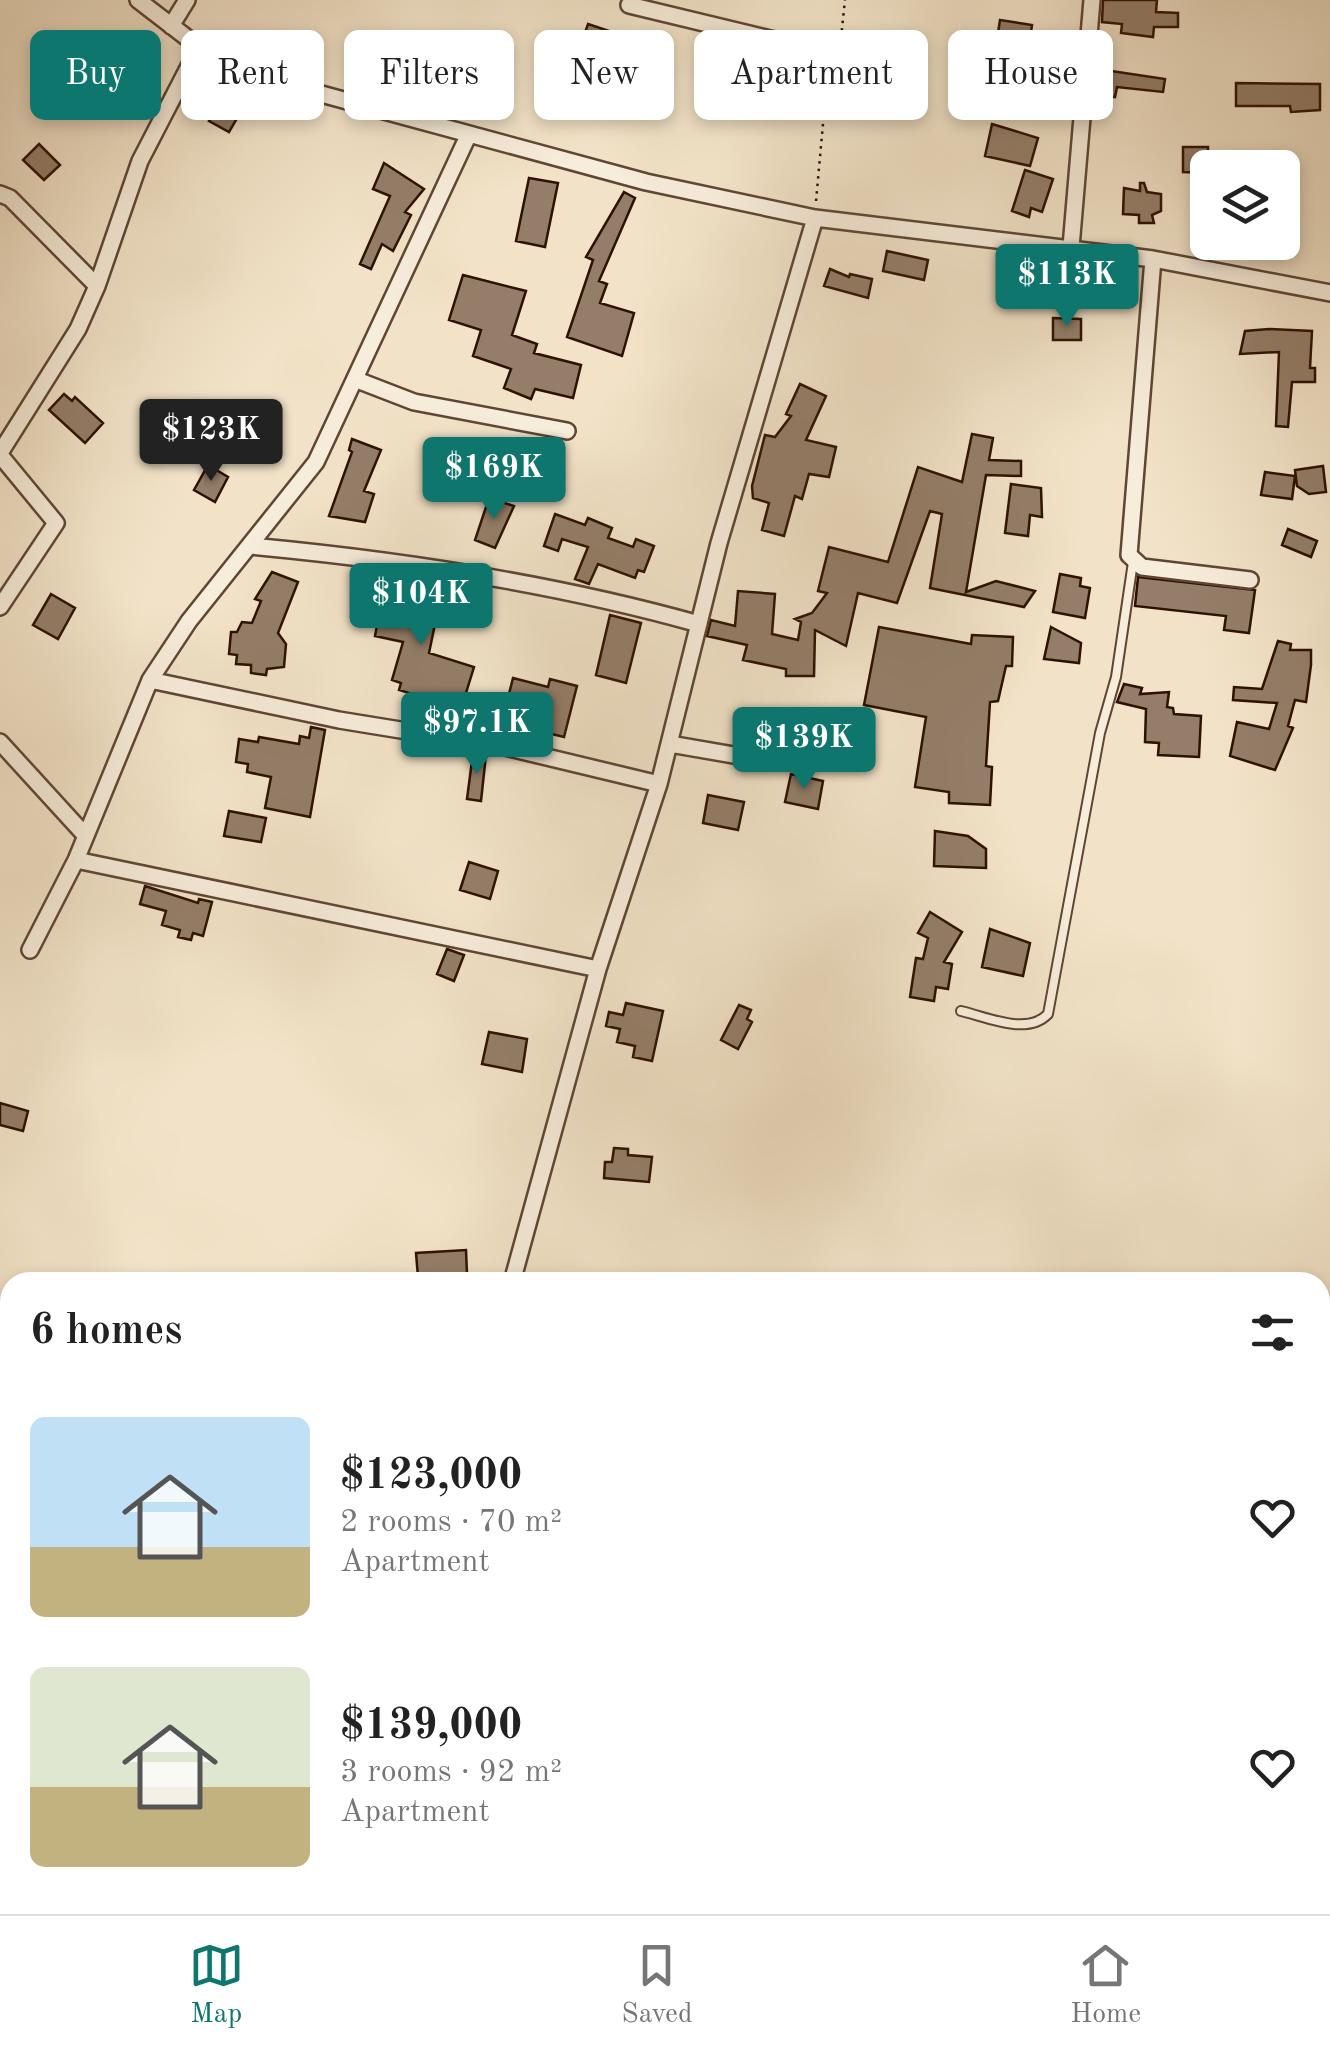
<!DOCTYPE html>
<html lang="en">
<head>
<meta charset="utf-8">
<style>
  :root { --surface:#fff; --page:#f6f6f6; --text:#222; --muted:#767676; --line:#e0e0e0; --accent:#0f766e }
  body { margin:0; font-family:"Old Standard TT",serif; background:var(--page); color:var(--text); height:100vh; display:flex; flex-direction:column; font-size:38px; white-space:nowrap }
  * { box-sizing:border-box; margin:0 }
  p { font-size:32px; color:var(--muted) }
  .icon { flex:none; width:55px; height:55px; fill:none; stroke:currentColor; stroke-width:2; stroke-linecap:round; stroke-linejoin:round }
  .map { position:relative; flex:1; overflow:hidden }
  .side { position:absolute; left:0px; top:1272px; width:1330px; height:642px; display:flex; flex-direction:column; background:var(--surface); border-radius:30px 30px 0 0; box-shadow:0 5px 15px #0003 }
  .side>* { flex:none }
  .guide { position:absolute; left:30px; top:30px; width:1270px; height:90px; display:flex; gap:20px }
  .tools { position:absolute; left:1190px; top:150px; display:grid; gap:20px }
  .tools a { display:grid; place-items:center; width:110px; height:110px; border-radius:15px; background:var(--surface); box-shadow:0 5px 15px #0003; font-size:50px }
  .price { position:absolute; translate:-50% -85px; padding:0 22px; border-radius:10px; background:var(--accent); color:#fff; font-size:32px; line-height:65px; filter:drop-shadow(0 2px 5px #0008) }
  .price::after { content:''; position:absolute; left:50%; top:60px; width:30px; height:22px; margin-left:-15px; background:inherit; clip-path:polygon(0 0,100% 0,50% 100%) }
  .price.current { background:#222; color:#fff }
  ul { padding:0; list-style:none }
  li { display:flex; align-items:center; gap:30px; height:250px; padding:0 30px }
  li span { display:grid; place-items:center; flex:none; width:280px; height:200px; border-radius:15px; color:#555 }
  li>.icon { margin-inline-start:auto }
  span .icon { width:120px; height:120px; fill:#fffc; stroke-width:1 }
  li b { font-size:42px }
  h2 { display:flex; justify-content:space-between; align-items:center; height:120px; padding:0 30px; font-size:42px }
  .pill { padding:0 35px; border-radius:15px; background:var(--surface); box-shadow:0 5px 15px #0003; font-size:35px; line-height:90px }
  .pill.current { background:var(--accent); color:#fff }
  .tab-bar { display:flex; justify-content:space-around; align-items:center; height:140px; border-top:2px solid var(--line); background:var(--surface); font-size:28px; color:var(--muted) }
  .tab-bar a { display:grid; justify-items:center; gap:5px }
  .tab-bar .current { color:var(--accent) }
  .map>svg:first-child { display:block }
  .building { fill:#947e69; stroke:#2e1102; stroke-width:2.5 }
  .lines { fill:none; stroke-linecap:round; stroke-linejoin:round }
  .lane-casing { stroke:#5f4634; stroke-width:12 }
  .street-casing { stroke:#5f4634; stroke-width:20 }
  .path { stroke:#2e1102; stroke-width:2.5; stroke-dasharray:2.5 5; stroke-linecap:butt }
  .lane { stroke:#f7eddb; stroke-width:8 }
  .street { stroke:#f7eddb; stroke-width:15 }
</style>
</head>
<body>
<div class="map">
<svg width="1330" height="1914" viewBox="0 0 1330 1914">
  <rect width="100%" height="100%" fill="#f2e3c8"/>
  <filter id="stains"><feTurbulence type="fractalNoise" baseFrequency=".002" numOctaves="4"/><feColorMatrix values="0 0 0 0 .2 0 0 0 0 .09 0 0 0 0 .02 0 0 0 .5 -.17"/></filter>
  <radialGradient id="worn" r=".72"><stop offset=".6" stop-color="#630" stop-opacity="0"/><stop offset="1" stop-color="#630" stop-opacity=".3"/></radialGradient>
  <!-- building -->
  <path class="building" d="M 1103,0 L 1157,0 L 1156,12 L 1178,13 L 1178,27 L 1154,27 L 1153,37 L 1121,33 L 1122,24 L 1102,22 Z
    M 1000,20 L 1032,25 L 1027,60 L 1074,64 L 1072,86 L 998,80 L 1004,106 L 984,110 L 981,90 L 992,50 L 994,59 Z
    M 588,24 L 615,33 L 611,43 L 619,45 L 612,66 L 604,64 L 600,76 L 580,69 L 586,52 L 579,50 Z
    M 99,32 L 110,43 L 118,34 L 141,57 L 134,65 L 141,72 L 121,92 L 90,62 L 100,52 L 89,42 Z
    M 1098,69 L 1165,79 L 1163,92 L 1117,87 L 1115,97 L 1095,94 Z
    M 1236,83 L 1320,84 L 1320,110 L 1291,112 L 1290,106 L 1236,106 Z
    M 225,94 L 244,106 L 229,132 L 209,121 Z
    M 992,124 L 1038,138 L 1030,166 L 985,156 Z
    M 39,144 L 60,165 L 44,180 L 23,160 Z
    M 1183,147 L 1208,147 L 1208,173 L 1183,172 Z
    M 384,163 L 424,189 L 405,212 L 411,215 L 393,251 L 382,244 L 371,269 L 360,264 L 390,196 L 373,189 Z
    M 1025,170 L 1053,179 L 1042,212 L 1031,208 L 1029,217 L 1012,211 Z
    M 529,178 L 558,183 L 545,247 L 516,241 Z
    M 1140,183 L 1144,183 L 1147,192 L 1161,194 L 1161,211 L 1152,215 L 1154,223 L 1139,223 L 1139,215 L 1123,214 L 1124,188 L 1140,191 Z
    M 624,192 L 635,198 L 599,281 L 607,284 L 600,303 L 634,313 L 622,356 L 567,337 L 593,260 L 586,257 Z
    M 887,251 L 928,260 L 924,280 L 883,271 Z
    M 830,269 L 849,277 L 850,274 L 872,279 L 868,298 L 824,286 Z
    M 463,275 L 526,291 L 512,335 L 537,344 L 534,353 L 581,365 L 573,398 L 535,389 L 531,399 L 504,388 L 511,369 L 473,356 L 481,330 L 449,320 Z
    M 1053,318 L 1081,319 L 1081,340 L 1053,340 Z
    M 1269,329 L 1312,331 L 1310,368 L 1315,368 L 1315,382 L 1292,382 L 1288,427 L 1276,426 L 1279,352 L 1240,354 L 1245,331 Z
    M 800,384 L 826,396 L 806,440 L 836,447 L 829,477 L 809,474 L 802,499 L 795,496 L 784,536 L 762,530 L 769,503 L 753,498 L 752,486 L 765,435 L 775,437 L 791,416 L 786,414 Z
    M 64,394 L 72,401 L 75,397 L 103,423 L 85,443 L 49,410 Z
    M 972,434 L 993,438 L 989,460 L 1021,461 L 1021,476 L 986,475 L 966,592 L 996,581 L 1035,591 L 1024,607 L 930,588 L 942,514 L 930,511 L 897,603 L 858,593 L 846,646 L 815,630 L 814,676 L 786,676 L 786,669 L 743,660 L 747,645 L 707,636 L 711,620 L 735,626 L 738,591 L 775,594 L 772,634 L 798,640 L 801,622 L 795,619 L 812,613 L 827,593 L 818,591 L 829,547 L 888,562 L 918,467 L 962,482 Z
    M 352,439 L 381,450 L 364,491 L 374,494 L 365,522 L 329,516 L 352,452 L 349,450 Z
    M 208,465 L 228,477 L 215,502 L 194,490 Z
    M 1323,466 L 1326,492 L 1309,494 L 1297,486 L 1295,470 Z
    M 1265,472 L 1295,476 L 1292,499 L 1261,495 Z
    M 1011,484 L 1041,488 L 1042,517 L 1030,515 L 1028,536 L 1005,533 Z
    M 489,498 L 514,506 L 495,548 L 475,540 Z
    M 555,514 L 585,525 L 588,518 L 612,528 L 608,538 L 633,547 L 636,539 L 654,546 L 644,572 L 638,570 L 635,578 L 598,564 L 589,584 L 575,579 L 588,547 L 562,539 L 558,551 L 544,546 Z
    M 1288,529 L 1317,541 L 1311,557 L 1282,545 Z
    M 272,572 L 298,582 L 278,633 L 286,644 L 284,667 L 267,669 L 266,675 L 251,673 L 251,665 L 236,664 L 237,655 L 229,654 L 231,632 L 237,632 L 242,622 L 252,623 L 261,601 L 255,599 Z
    M 1060,574 L 1081,578 L 1080,586 L 1090,588 L 1085,618 L 1053,612 Z
    M 1138,577 L 1255,590 L 1249,633 L 1224,630 L 1226,616 L 1135,606 Z
    M 384,587 L 448,603 L 444,626 L 435,624 L 429,653 L 474,667 L 461,709 L 399,690 L 401,683 L 392,680 L 403,642 L 375,636 Z
    M 51,594 L 75,608 L 58,639 L 33,625 Z
    M 610,615 L 641,623 L 626,683 L 596,675 Z
    M 879,627 L 971,644 L 972,635 L 1013,637 L 1012,666 L 1006,666 L 998,701 L 990,702 L 986,766 L 992,767 L 990,805 L 949,803 L 949,792 L 915,787 L 926,717 L 864,705 Z
    M 1051,627 L 1081,643 L 1079,663 L 1044,659 Z
    M 1278,641 L 1291,644 L 1290,650 L 1311,650 L 1311,665 L 1306,702 L 1295,700 L 1288,726 L 1293,728 L 1275,770 L 1230,756 L 1237,722 L 1269,729 L 1277,703 L 1233,700 L 1234,687 L 1262,689 Z
    M 513,678 L 548,687 L 550,679 L 577,686 L 564,737 L 543,732 L 539,724 L 505,710 Z
    M 1124,684 L 1142,688 L 1140,694 L 1169,692 L 1167,707 L 1173,708 L 1174,714 L 1201,716 L 1199,757 L 1158,755 L 1159,743 L 1145,742 L 1146,709 L 1117,702 Z
    M 311,727 L 325,730 L 310,817 L 265,808 L 271,777 L 247,772 L 248,764 L 236,762 L 239,739 L 258,742 L 259,737 L 299,744 L 300,736 L 309,738 Z
    M 473,753 L 486,755 L 481,801 L 467,799 Z
    M 791,774 L 823,781 L 818,809 L 785,802 Z
    M 708,795 L 744,802 L 738,830 L 703,823 Z
    M 229,811 L 266,818 L 261,842 L 224,836 Z
    M 935,831 L 968,836 L 986,849 L 986,868 L 934,866 Z
    M 469,862 L 498,871 L 490,899 L 460,890 Z
    M 145,886 L 198,903 L 199,899 L 212,902 L 203,936 L 193,933 L 191,940 L 178,937 L 180,930 L 162,925 L 166,911 L 140,904 Z
    M 930,912 L 962,932 L 944,962 L 952,964 L 948,989 L 936,987 L 934,1001 L 910,997 L 916,958 L 923,959 L 928,938 L 918,933 Z
    M 990,929 L 1030,943 L 1023,976 L 982,967 Z
    M 447,949 L 464,955 L 454,981 L 437,974 Z
    M 626,1003 L 663,1011 L 652,1061 L 633,1057 L 635,1046 L 617,1042 L 620,1029 L 606,1026 L 609,1012 L 623,1015 Z
    M 739,1005 L 751,1010 L 747,1019 L 752,1022 L 738,1049 L 721,1040 Z
    M 489,1032 L 527,1039 L 522,1072 L 482,1064 Z
    M 0,1103 L 28,1111 L 23,1131 L 0,1125 Z
    M 614,1148 L 628,1149 L 628,1155 L 652,1157 L 649,1182 L 604,1178 L 605,1162 L 612,1162 Z
    M 466,1250 L 467,1274 L 418,1277 L 416,1253 Z"/>
  <g class="lines">
    <!-- lane casing -->
    <g class="lane-casing">
      <path id="lane" d="M 961,1011 C 987,1017 1027,1036 1048,1014 L 1100,733 L 1116,677 L 1133,562"/>
    </g>
    <!-- street casing -->
    <g class="street-casing">
      <path id="street" d="M 138,0 L 199,47 L 277,82 L 646,182 L 815,218 L 1153,259 L 1330,293
        M 629,5 L 837,55
        M 171,26 L 187,0
        M 0,194 L 10,198 L 97,286
        M 1071,247 L 1092,0
        M 1153,259 L 1129,555 L 1142,567 L 1250,580
        M 357,380 L 414,402 L 567,431
        M 0,453 L 78,329 L 97,286 L 140,161 L 199,47
        M 0,455 L 56,523 L 0,607
        M 250,546 C 401,560 553,583 699,624
        M 150,680 L 339,720 L 505,747 L 659,784
        M 0,742 L 84,834
        M 670,744 L 774,762
        M 76,860 L 598,969
        M 30,950 L 76,860 L 150,680 L 189,621 L 316,462 L 468,136
        M 512,1282 L 598,969 L 659,784 L 719,543 L 815,218
        M 0,1852 L 10,1856
        M 175,1905 L 175,1914
        M 327,1905 L 345,1914
        M 18,1914 L 22,1905
        M 915,1914 L 919,1905"/>
    </g>
    <!-- path -->
    <path class="path" d="M 841,38 L 845,0
      M 816,201 L 824,113 L 833,70"/>
    <!-- lane -->
    <use href="#lane" class="lane"/>
    <!-- street -->
    <use href="#street" class="street"/>
  </g>
  <rect width="100%" height="100%" filter="url(#stains)"/>
  <rect width="100%" height="100%" fill="url(#worn)"/>
</svg>
<div class="tools">
<a><svg class="icon" aria-label="layers" viewBox="0 0 24 24"><path d="M12 4l9 5-9 5-9-5zM3 14l9 5 9-5"/></svg></a>
</div>
<b class="price" style="left:1067px;top:329px">$113K</b>
<b class="price current" style="left:211px;top:484px">$123K</b>
<b class="price" style="left:494px;top:522px">$169K</b>
<b class="price" style="left:421px;top:648px">$104K</b>
<b class="price" style="left:477px;top:777px">$97.1K</b>
<b class="price" style="left:804px;top:792px">$139K</b>
<div class="guide">
<a class="pill current">Buy</a>
<a class="pill">Rent</a>
<a class="pill">Filters</a>
<a class="pill">New</a>
<a class="pill">Apartment</a>
<a class="pill">House</a>
</div>
<section class="side">
<h2>6 homes<svg class="icon" aria-label="filters" viewBox="0 0 24 24"><path d="M4 7h16M4 17h16"/><circle cx="9" cy="7" r="2"/><circle cx="15" cy="17" r="2"/></svg></h2>
<ul>
<li><span style="background:linear-gradient(#bfe0f5 65%,#c2b280 0)"><svg class="icon" aria-label="home" viewBox="0 0 24 24"><path d="M3 11l9-7 9 7M6 9v11h12V9"/></svg></span><div><b>$123,000</b><p>2 rooms · 70 m²</p><p>Apartment</p></div><svg class="icon" aria-label="heart" viewBox="0 0 24 24"><path d="M12 20l-8-8c-3-5 5-10 8-4 3-6 11-1 8 4z"/></svg></li>
<li><span style="background:linear-gradient(#dfe7d0 60%,#c2b280 0)"><svg class="icon" aria-label="home" viewBox="0 0 24 24"><path d="M3 11l9-7 9 7M6 9v11h12V9"/></svg></span><div><b>$139,000</b><p>3 rooms · 92 m²</p><p>Apartment</p></div><svg class="icon" aria-label="heart" viewBox="0 0 24 24"><path d="M12 20l-8-8c-3-5 5-10 8-4 3-6 11-1 8 4z"/></svg></li>
</ul>
</section>
</div>
<nav class="tab-bar">
<a class="current"><svg class="icon" aria-label="map" viewBox="0 0 24 24"><path d="M3 6l6-2 6 2 6-2v14l-6 2-6-2-6 2zM9 4v14M15 6v14"/></svg>Map</a>
<a><svg class="icon" aria-label="saved" viewBox="0 0 24 24"><path d="M7 4h10v16l-5-4-5 4z"/></svg>Saved</a>
<a><svg class="icon" aria-label="home" viewBox="0 0 24 24"><path d="M3 11l9-7 9 7M6 9v11h12V9"/></svg>Home</a>
</nav>
</body>
</html>
